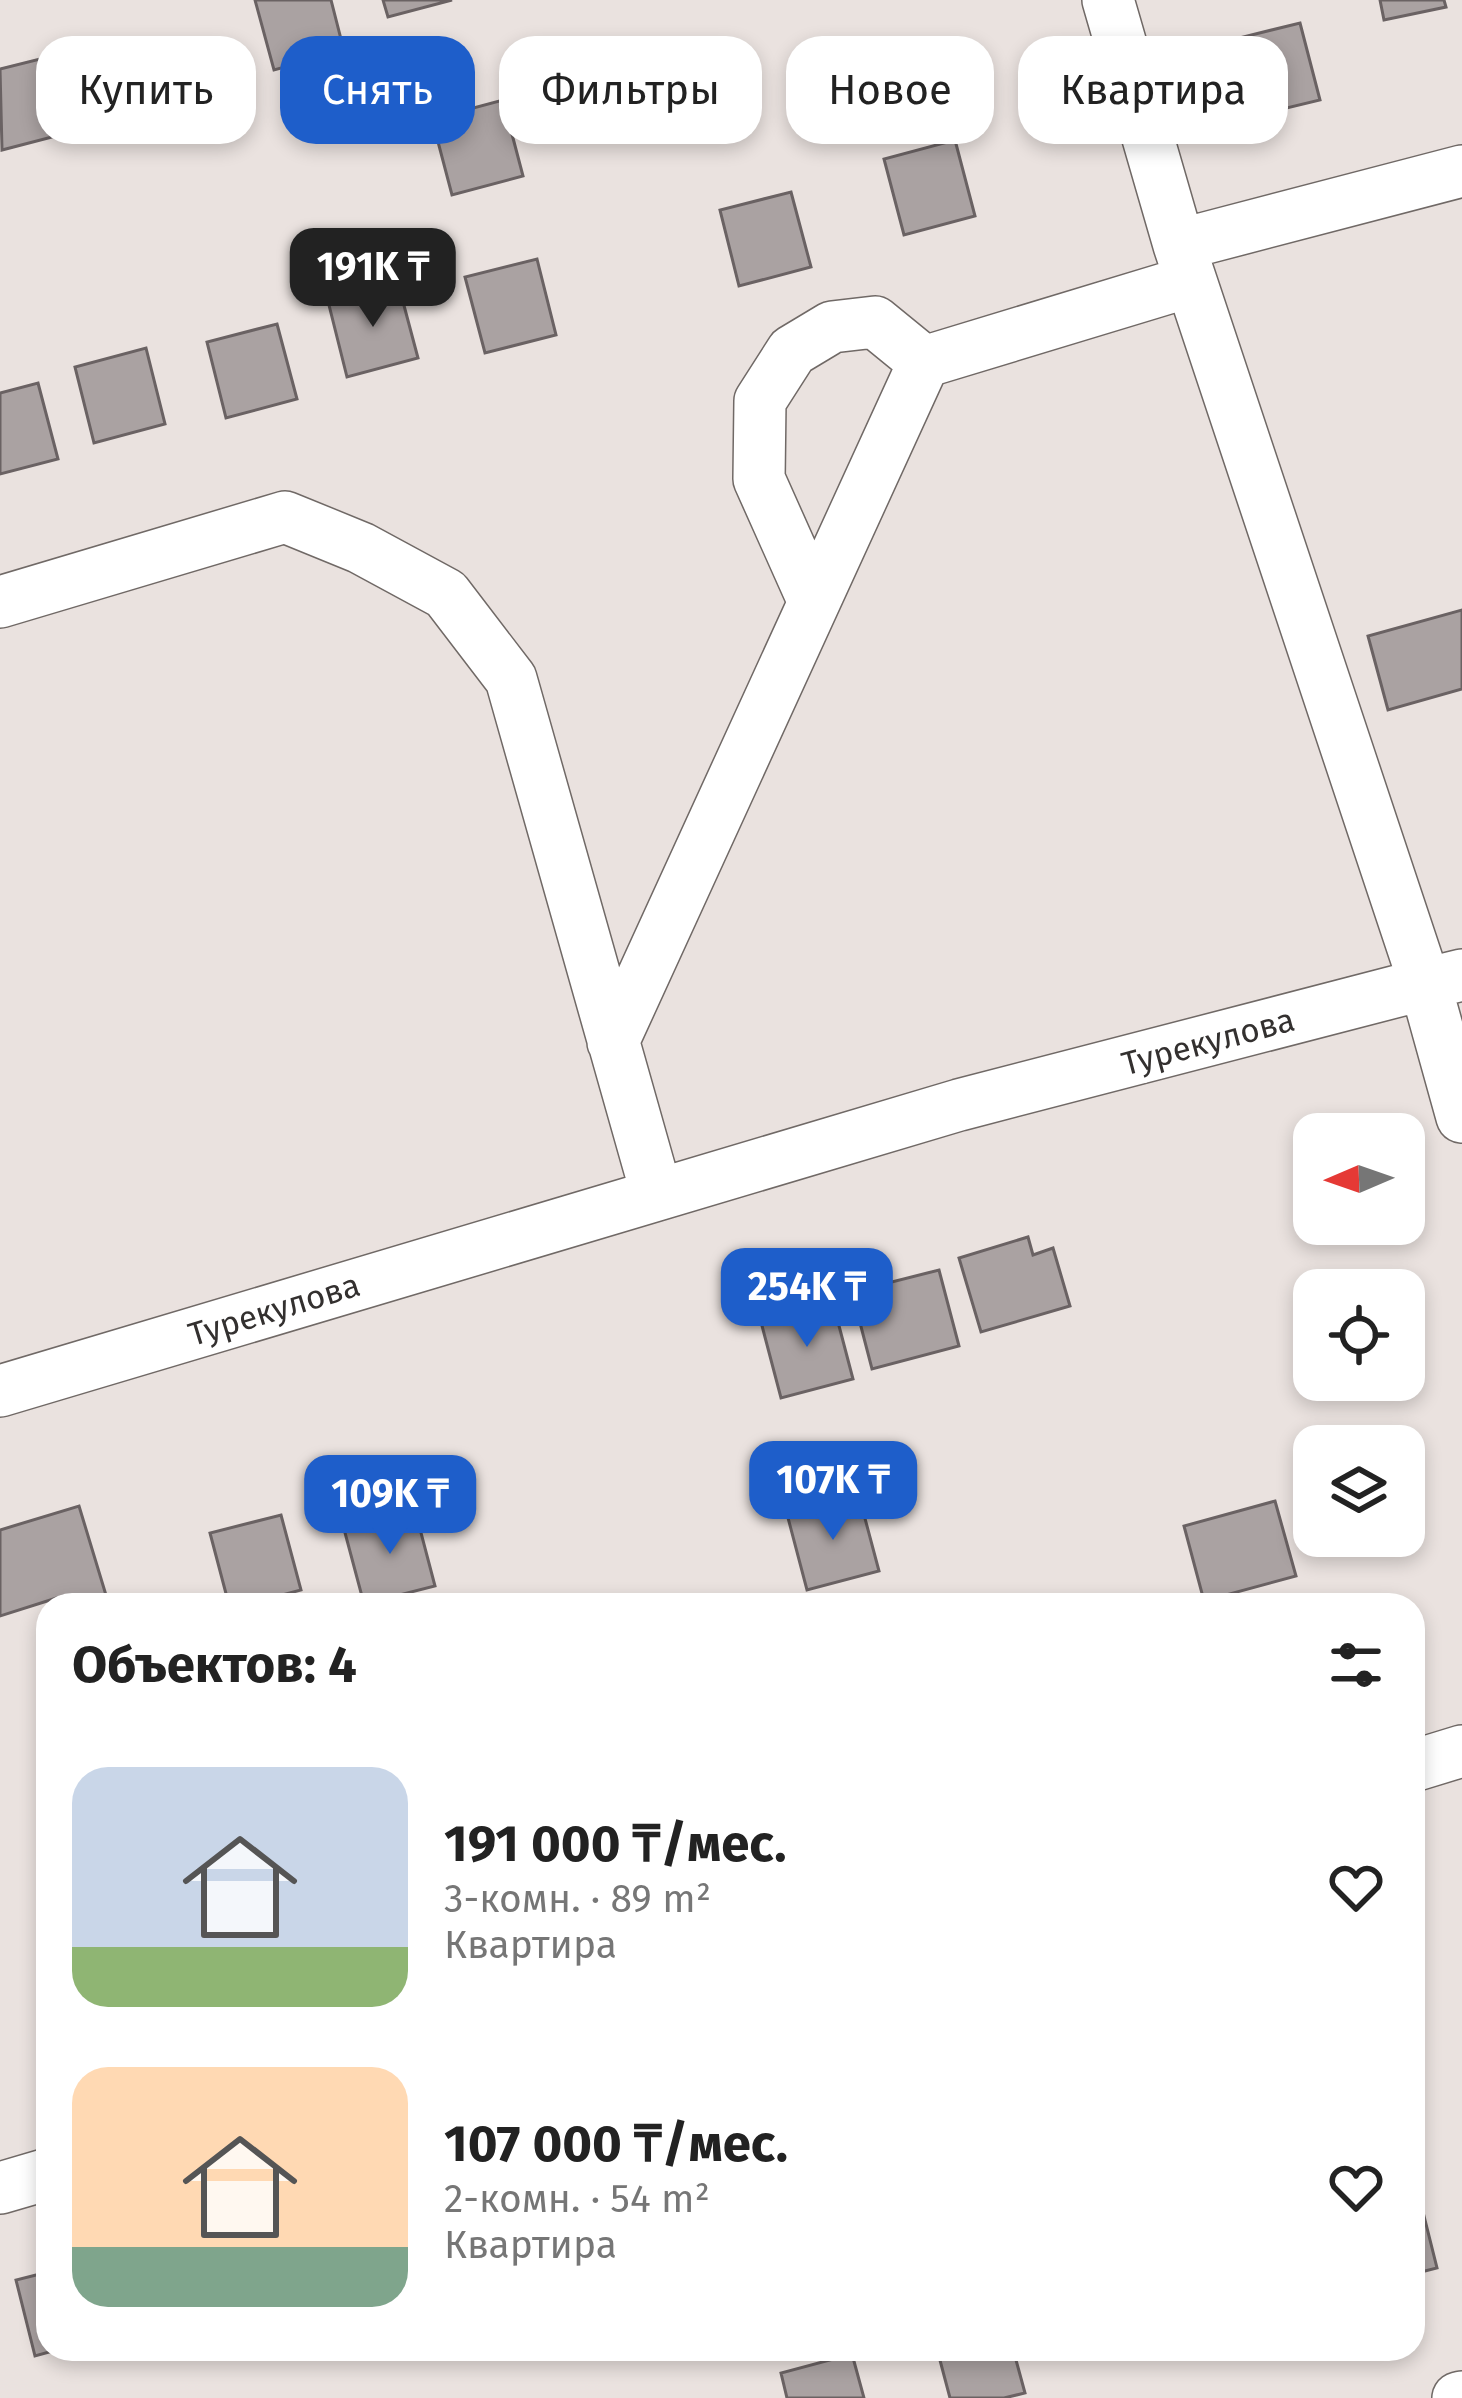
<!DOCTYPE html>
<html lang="ru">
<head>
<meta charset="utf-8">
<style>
  :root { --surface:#fff; --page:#f6f6f6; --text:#222; --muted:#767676; --accent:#1e5eca }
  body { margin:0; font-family:"Fira Sans",sans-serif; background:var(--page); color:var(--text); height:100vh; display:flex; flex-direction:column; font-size:45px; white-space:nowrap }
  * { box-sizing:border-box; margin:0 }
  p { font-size:39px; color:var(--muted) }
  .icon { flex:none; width:66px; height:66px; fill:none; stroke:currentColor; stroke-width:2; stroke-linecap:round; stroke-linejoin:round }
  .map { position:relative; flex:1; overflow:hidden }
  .panel { position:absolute; left:36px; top:1593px; width:1389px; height:768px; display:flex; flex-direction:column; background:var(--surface); border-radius:36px; box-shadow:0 6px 18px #0003 }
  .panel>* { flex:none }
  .top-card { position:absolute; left:36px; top:36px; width:1392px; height:108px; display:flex; gap:24px }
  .needle { width:78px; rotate:268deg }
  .buttons { position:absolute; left:1293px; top:1113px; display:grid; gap:24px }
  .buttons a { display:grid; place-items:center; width:132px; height:132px; border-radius:24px; background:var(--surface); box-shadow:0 6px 18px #0003; font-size:60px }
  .price { position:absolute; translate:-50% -102px; padding:0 27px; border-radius:24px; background:var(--accent); color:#fff; font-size:39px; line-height:78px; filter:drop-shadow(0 3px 6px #0008) }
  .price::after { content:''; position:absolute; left:50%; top:72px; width:36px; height:27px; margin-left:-18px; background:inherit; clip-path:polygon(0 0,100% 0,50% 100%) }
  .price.current { background:#222; color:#fff }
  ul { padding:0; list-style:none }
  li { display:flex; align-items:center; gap:36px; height:300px; padding:0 36px }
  li span { display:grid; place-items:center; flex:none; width:336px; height:240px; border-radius:36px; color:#555 }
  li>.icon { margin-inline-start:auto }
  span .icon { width:144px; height:144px; fill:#fffc; stroke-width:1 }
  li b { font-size:51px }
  h2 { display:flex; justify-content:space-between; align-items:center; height:144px; padding:0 36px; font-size:51px }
  .tag { padding:0 42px; border-radius:36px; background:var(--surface); box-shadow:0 6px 18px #0003; font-size:42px; line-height:108px }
  .tag.current { background:var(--accent); color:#fff }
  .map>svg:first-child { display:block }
  .building { fill:#aaa2a2; stroke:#6a6263; stroke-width:3 }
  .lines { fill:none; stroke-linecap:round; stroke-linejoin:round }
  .minor-casing { stroke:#706966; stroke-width:54 }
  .minor { stroke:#fff; stroke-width:51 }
  .labels { text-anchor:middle; stroke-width:10; stroke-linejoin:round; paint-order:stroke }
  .street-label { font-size:33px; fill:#33302f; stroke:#fff }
</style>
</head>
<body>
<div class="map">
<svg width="1462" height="2398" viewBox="0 0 1462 2398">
  <rect width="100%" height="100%" fill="#eae2df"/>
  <!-- building -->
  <path class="building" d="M 255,0 L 331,0 L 344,51 L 274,70 Z
    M 383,0 L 452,0 L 388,17 Z
    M 1380,0 L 1444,0 L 1446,7 L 1384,20 Z
    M 1300,23 L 1320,100 L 1241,119 L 1223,42 Z
    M 64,53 L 83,129 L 2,150 L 0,69 Z
    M 503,100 L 523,176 L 452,195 L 432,119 Z
    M 955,140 L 975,216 L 904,235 L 884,159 Z
    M 791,192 L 811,267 L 739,286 L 720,210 Z
    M 537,259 L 556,335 L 485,353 L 465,277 Z
    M 398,283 L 418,358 L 347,377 L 328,301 Z
    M 277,324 L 297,399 L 226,418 L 207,342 Z
    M 146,348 L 165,424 L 94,443 L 75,367 Z
    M 38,383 L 58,459 L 0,474 L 0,393 Z
    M 1462,610 L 1462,689 L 1388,710 L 1368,636 Z
    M 1028,1237 L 1033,1255 L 1053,1248 L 1070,1306 L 981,1332 L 959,1258 Z
    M 939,1270 L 959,1346 L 872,1369 L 852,1292 Z
    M 833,1303 L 853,1379 L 781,1398 L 761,1322 Z
    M 859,1496 L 879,1571 L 807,1590 L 787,1514 Z
    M 1275,1501 L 1296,1576 L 1204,1601 L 1184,1526 Z
    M 79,1506 L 109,1605 L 66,1605 L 63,1596 L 0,1616 L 0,1530 Z
    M 415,1510 L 435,1586 L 364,1604 L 344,1529 Z
    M 281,1515 L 301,1590 L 245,1605 L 229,1605 L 210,1533 Z
    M 48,2011 L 48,2050 L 39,2013 Z
    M 1418,2192 L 1437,2268 L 1413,2274 L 1413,2193 Z
    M 48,2272 L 48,2349 L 60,2349 L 35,2356 L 16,2280 Z
    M 937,2349 L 1013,2349 L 1025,2393 L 1004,2398 L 950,2398 Z
    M 852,2354 L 864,2398 L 787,2398 L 781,2373 Z"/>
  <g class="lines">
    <!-- minor casing -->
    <g class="minor-casing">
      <path id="minor" d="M 1179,245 L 1462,171
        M 0,602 L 285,517 L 361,548 L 446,594 L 511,679 L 657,1195
        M 814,602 L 759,479 L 760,401 L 792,351 L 832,327 L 875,322 L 924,362
        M 1462,975 L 1425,984 L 1462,1117
        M 613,1042 L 924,362 L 1191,281
        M 0,1391 L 959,1105 L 1425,984 L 1179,245 L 1108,0
        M 1413,1766 L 1462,1751
        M 0,2188 L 48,2174
        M 1458,2398 L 1462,2397"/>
    </g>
    <!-- minor -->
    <use href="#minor" class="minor"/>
  </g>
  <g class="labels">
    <!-- street labels -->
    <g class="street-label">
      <text transform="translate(1208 1041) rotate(-15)" y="12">Турекулова</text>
      <text transform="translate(274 1309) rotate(-17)" y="12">Турекулова</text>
    </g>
  </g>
</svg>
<div class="buttons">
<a><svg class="needle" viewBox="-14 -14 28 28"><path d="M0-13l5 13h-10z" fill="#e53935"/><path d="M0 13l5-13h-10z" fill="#767676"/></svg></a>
<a><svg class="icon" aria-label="locate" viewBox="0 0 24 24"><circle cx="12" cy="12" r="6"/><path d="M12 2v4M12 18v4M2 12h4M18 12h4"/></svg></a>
<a><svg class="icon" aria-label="layers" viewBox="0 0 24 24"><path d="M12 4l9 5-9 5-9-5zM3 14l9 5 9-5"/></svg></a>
</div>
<b class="price current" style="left:373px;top:330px">191K ₸</b>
<b class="price" style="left:807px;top:1350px">254K ₸</b>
<b class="price" style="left:833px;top:1543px">107K ₸</b>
<b class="price" style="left:390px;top:1557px">109K ₸</b>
<div class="top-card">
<a class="tag">Купить</a>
<a class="tag current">Снять</a>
<a class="tag">Фильтры</a>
<a class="tag">Новое</a>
<a class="tag">Квартира</a>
</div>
<section class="panel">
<h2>Объектов: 4<svg class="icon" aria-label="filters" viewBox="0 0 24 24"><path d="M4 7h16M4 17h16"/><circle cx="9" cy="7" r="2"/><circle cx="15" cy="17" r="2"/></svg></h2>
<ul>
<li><span style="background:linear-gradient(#c9d6e8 75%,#8fb573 0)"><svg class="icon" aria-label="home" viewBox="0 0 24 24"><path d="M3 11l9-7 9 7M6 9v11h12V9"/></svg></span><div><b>191 000 ₸/мес.</b><p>3-комн. · 89 m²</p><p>Квартира</p></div><svg class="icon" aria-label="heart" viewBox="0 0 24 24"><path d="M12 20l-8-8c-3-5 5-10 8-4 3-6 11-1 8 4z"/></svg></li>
<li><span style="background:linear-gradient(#ffd9b3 75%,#7fa58c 0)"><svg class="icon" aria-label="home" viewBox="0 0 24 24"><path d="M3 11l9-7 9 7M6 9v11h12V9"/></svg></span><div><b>107 000 ₸/мес.</b><p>2-комн. · 54 m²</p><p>Квартира</p></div><svg class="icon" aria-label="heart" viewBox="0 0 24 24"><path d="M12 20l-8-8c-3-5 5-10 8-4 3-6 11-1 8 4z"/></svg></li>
</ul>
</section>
</div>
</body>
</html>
